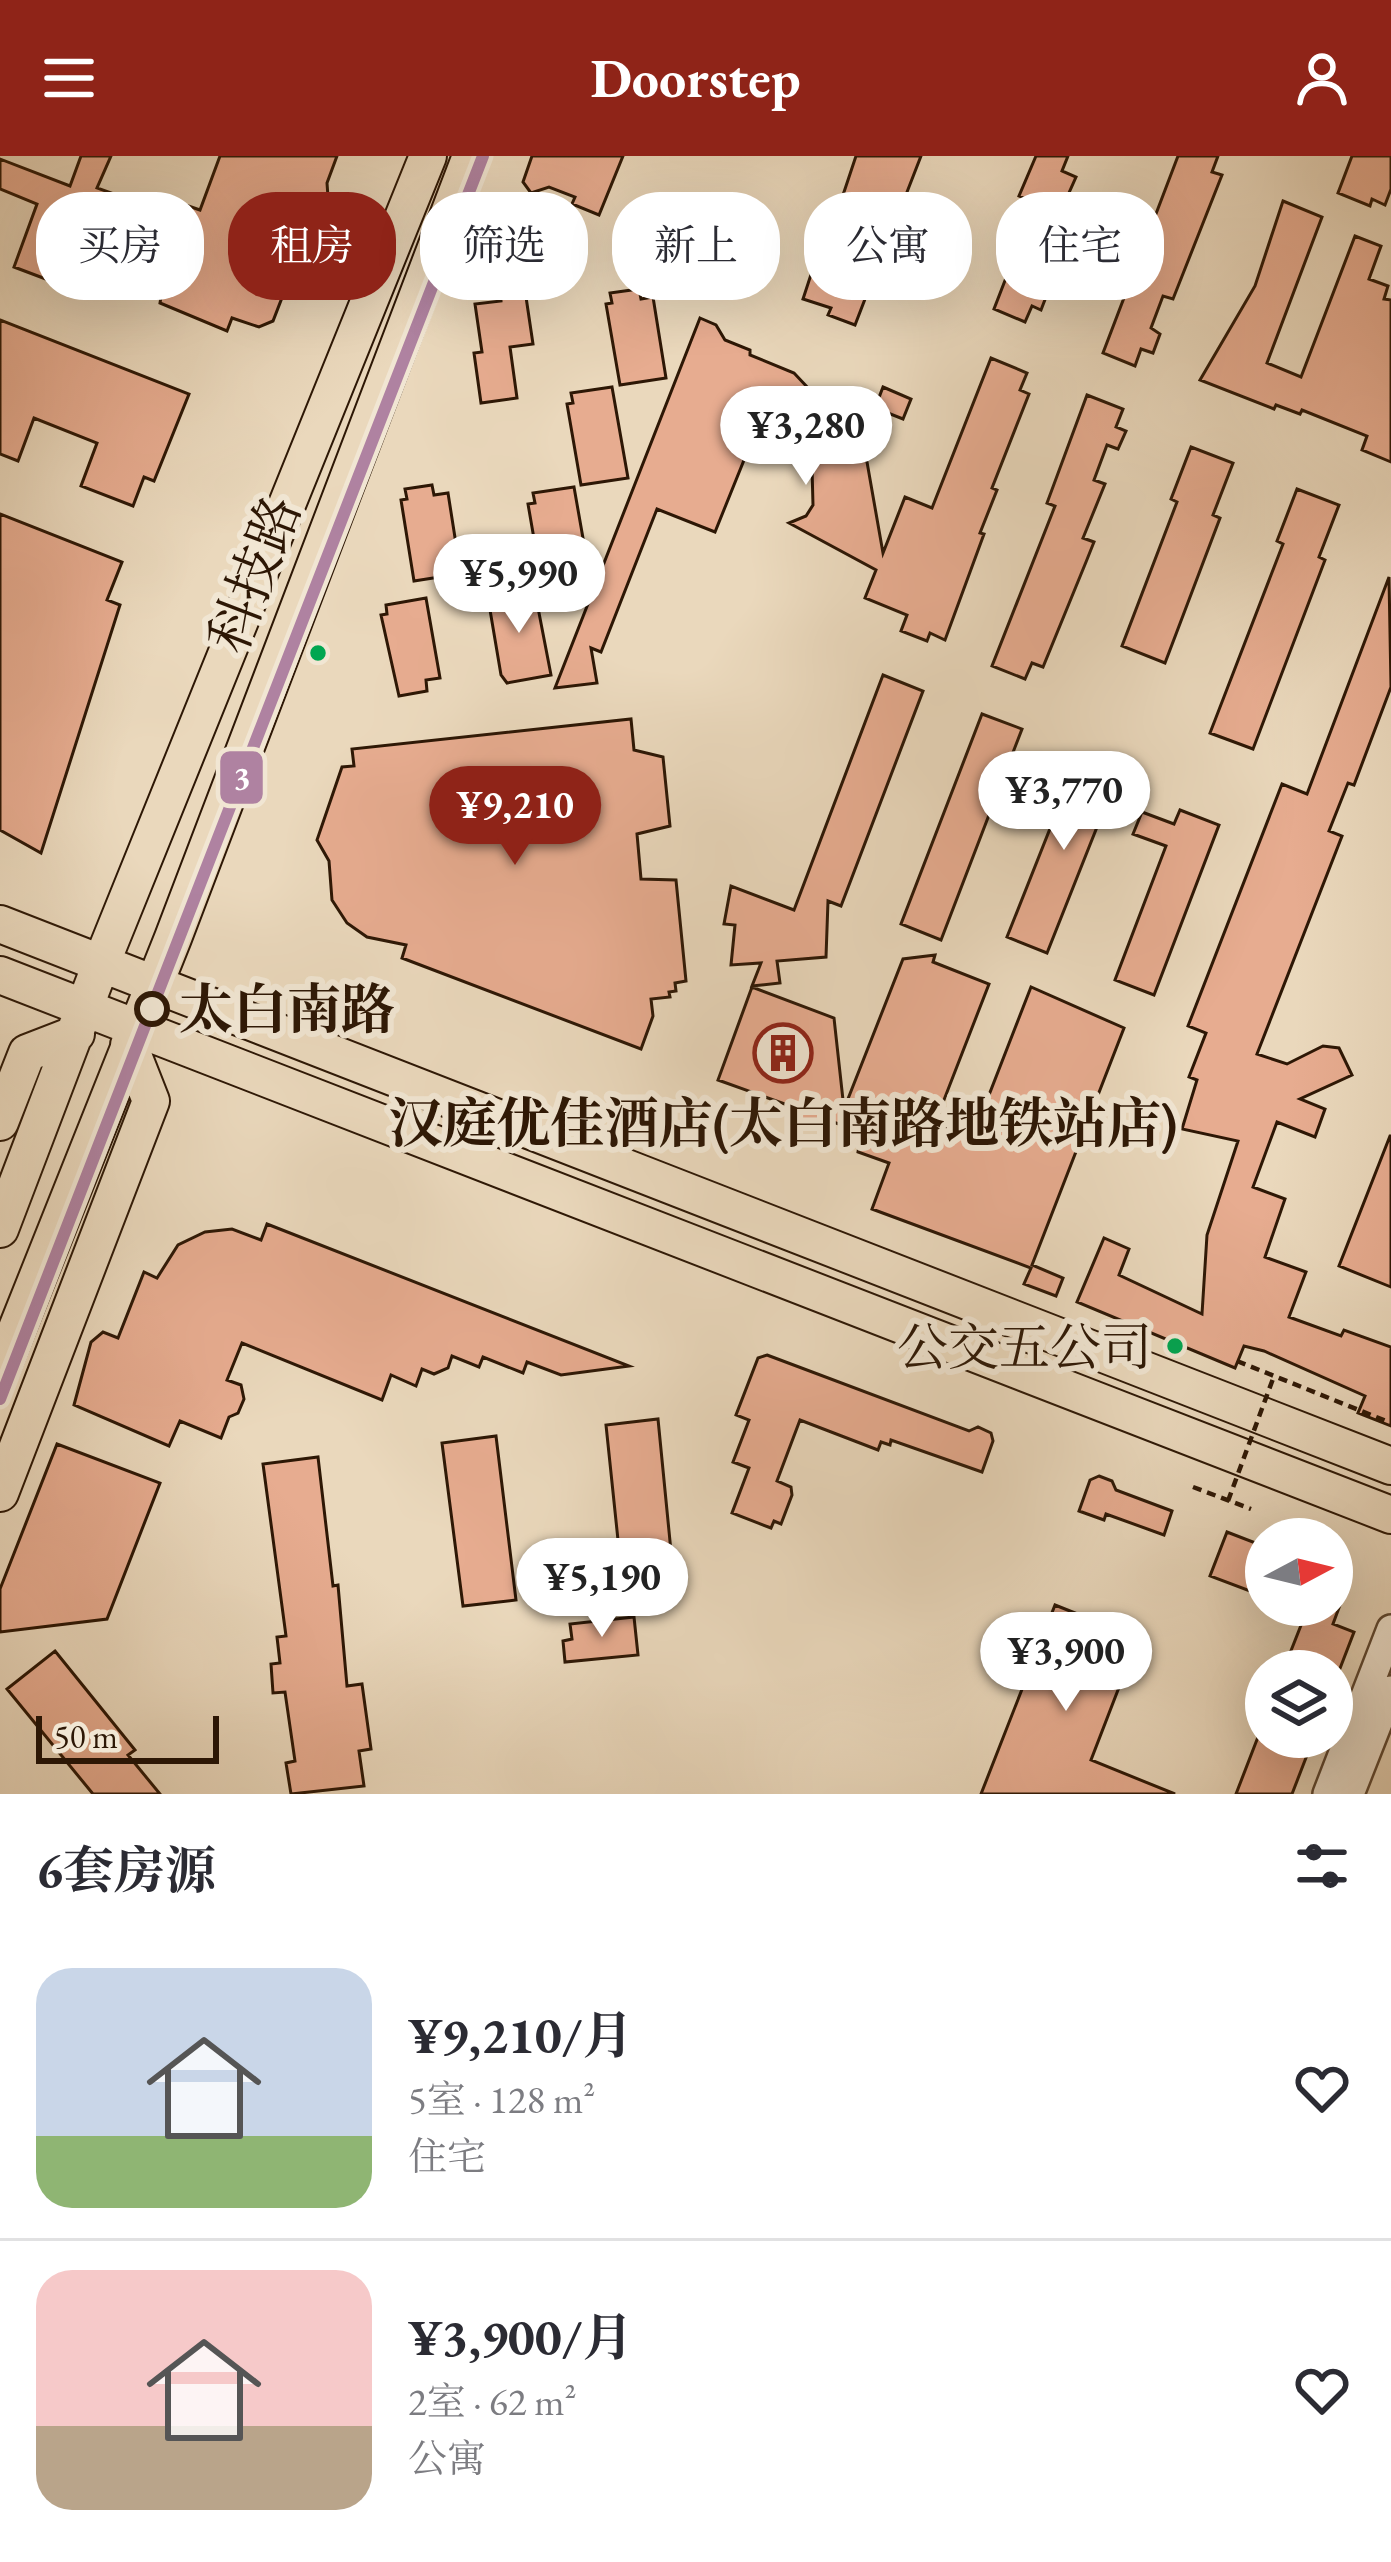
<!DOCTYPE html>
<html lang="zh">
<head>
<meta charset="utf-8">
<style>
  :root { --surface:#fff; --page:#f7f7f7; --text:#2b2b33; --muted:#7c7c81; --line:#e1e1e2; --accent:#8f2418 }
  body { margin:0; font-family:"EB Garamond","Noto Serif SC",serif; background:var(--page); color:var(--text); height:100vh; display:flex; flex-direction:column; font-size:45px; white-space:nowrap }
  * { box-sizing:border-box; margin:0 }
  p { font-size:39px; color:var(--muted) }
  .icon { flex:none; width:66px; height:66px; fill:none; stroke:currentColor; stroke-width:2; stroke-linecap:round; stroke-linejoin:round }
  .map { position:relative; height:1638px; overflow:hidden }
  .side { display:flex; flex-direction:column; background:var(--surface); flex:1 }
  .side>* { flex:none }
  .hud { position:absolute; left:36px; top:36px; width:1320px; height:108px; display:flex; gap:24px }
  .needle { width:78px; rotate:83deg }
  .tools { position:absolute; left:1245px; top:1362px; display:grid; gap:24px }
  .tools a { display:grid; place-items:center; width:108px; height:108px; border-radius:50%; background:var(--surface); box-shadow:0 12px 48px #0002; font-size:60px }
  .scale { position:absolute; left:36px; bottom:30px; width:183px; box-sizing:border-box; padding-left:12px; border:6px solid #2d1705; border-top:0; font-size:33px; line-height:42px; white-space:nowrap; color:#2d1705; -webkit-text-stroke:9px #f1e6d3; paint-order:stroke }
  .price { position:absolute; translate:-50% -102px; padding:0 27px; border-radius:42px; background:#fff; color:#222; font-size:39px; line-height:78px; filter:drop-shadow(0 3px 6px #0008) }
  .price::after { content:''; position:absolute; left:50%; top:72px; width:36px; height:27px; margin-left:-18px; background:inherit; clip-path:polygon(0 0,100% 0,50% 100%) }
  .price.active { background:var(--accent); color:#fff }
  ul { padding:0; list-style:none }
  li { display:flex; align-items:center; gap:36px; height:300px; padding:0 36px }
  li+li { border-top:3px solid var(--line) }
  li span { display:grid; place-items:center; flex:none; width:336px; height:240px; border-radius:36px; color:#555 }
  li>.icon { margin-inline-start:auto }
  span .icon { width:144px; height:144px; fill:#fffc; stroke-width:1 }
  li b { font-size:51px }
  h2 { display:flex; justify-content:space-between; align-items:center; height:144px; padding:0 36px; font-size:51px }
  .chip { padding:0 42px; border-radius:48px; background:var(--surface); box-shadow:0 12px 48px #0002; font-size:42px; line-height:108px }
  .chip.active { background:var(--accent); color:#fff }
  header { display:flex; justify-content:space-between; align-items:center; height:156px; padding:0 36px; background:var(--accent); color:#fff; font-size:54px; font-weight:700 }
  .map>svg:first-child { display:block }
  .building { fill:#e7ac90; stroke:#2d1705; stroke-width:3 }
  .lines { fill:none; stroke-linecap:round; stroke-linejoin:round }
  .minor-casing { stroke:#5c4733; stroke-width:32 }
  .major-casing { stroke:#2d1705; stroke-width:40 }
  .path { stroke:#2d1705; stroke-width:4.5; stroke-dasharray:9 6; stroke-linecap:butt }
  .minor { stroke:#f1e6d3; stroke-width:27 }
  .major { stroke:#ead8bc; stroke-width:36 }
  .path-bridge { stroke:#2d1705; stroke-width:4.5; stroke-dasharray:9 6; stroke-linecap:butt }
  .metro-1-casing { stroke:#f1e6d3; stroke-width:21 }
  .metro-1 { stroke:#af82a1; stroke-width:12 }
  .bus-dot { fill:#00a651; stroke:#f1e6d3; stroke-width:4.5 }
  .stop-dot { fill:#f1e6d3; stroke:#2d1705; stroke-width:6 }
  .labels { text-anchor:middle; stroke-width:12; stroke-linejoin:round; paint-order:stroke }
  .bus-label { font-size:51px; fill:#2d1705; stroke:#f1e6d3; text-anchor:end }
  .street-label { font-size:54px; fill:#2d1705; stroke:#f1e6d3 }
  .stop-label { font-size:54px; font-weight:bold; fill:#2d1705; stroke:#f1e6d3; text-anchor:start }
  .poi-label { font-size:54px; font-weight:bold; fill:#2d1705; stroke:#f1e6d3 }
  .line-badge { stroke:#f1e6d3; stroke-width:4.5 }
  .badge-label { font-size:33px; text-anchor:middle; font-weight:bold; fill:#fff }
</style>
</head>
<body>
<header><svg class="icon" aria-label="menu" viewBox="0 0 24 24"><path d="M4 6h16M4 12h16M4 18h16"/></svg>Doorstep<svg class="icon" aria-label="person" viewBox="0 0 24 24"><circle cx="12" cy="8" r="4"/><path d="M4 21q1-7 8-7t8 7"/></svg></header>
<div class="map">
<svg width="1391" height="1638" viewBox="0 0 1391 1638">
  <rect width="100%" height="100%" fill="#ead8bc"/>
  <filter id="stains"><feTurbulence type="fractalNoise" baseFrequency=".00167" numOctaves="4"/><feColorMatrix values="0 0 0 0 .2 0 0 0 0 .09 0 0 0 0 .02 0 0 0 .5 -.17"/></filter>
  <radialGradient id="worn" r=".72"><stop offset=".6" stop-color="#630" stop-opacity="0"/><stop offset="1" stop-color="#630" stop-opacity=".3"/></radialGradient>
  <!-- building -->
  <path class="building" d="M 81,0 L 111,0 L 97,32 L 164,56 L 168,43 L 200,54 L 220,0 L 337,0 L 327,27 L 328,41 L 307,97 L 300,95 L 273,165 L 259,171 L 232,162 L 227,175 L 160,147 L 162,135 L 132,132 L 136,122 L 70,99 L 59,128 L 14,111 L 37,48 L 0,33 L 0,3 L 70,30 Z
    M 532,0 L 623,0 L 599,59 L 572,48 L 575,41 L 549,31 L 531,37 L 523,26 Z
    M 856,0 L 921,0 L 895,67 L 868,58 L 872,48 L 843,39 Z
    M 1036,0 L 1068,0 L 1062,15 L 1076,21 L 1060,57 L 1067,60 L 1060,77 L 1069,81 L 1041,154 L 1032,150 L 1025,166 L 994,153 L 1035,47 L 1019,40 Z
    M 1178,0 L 1218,0 L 1212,16 L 1222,19 L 1173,143 L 1163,140 L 1151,172 L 1160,178 L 1153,197 L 1141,193 L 1135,210 L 1103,197 Z
    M 1352,0 L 1391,0 L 1391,33 L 1385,49 L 1372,43 L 1370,50 L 1338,37 Z
    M 691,40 L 720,50 L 723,43 L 750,53 L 724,121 L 698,111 L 701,102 L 673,92 Z
    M 1283,45 L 1322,61 L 1267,207 L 1301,221 L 1355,80 L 1381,90 L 1369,123 L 1388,130 L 1384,143 L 1391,144 L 1391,306 L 1362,294 L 1367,280 L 1302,254 L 1300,258 L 1276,249 L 1274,253 L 1200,224 L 1255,130 Z
    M 522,89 L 526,114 L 544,112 L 548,138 L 526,141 L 533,188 L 510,191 L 517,242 L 481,247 L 474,197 L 482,196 L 475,148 L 501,145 L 498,93 Z
    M 820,91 L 880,104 L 855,169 L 828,159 L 831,152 L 803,143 Z
    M 639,133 L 641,143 L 653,141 L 666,222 L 620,229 L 606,148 L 612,147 L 610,137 Z
    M 700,162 L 716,169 L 725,184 L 750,194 L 750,199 L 794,217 L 840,266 L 867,306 L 883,397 L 905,341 L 932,352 L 991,202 L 1027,217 L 1020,234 L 1029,238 L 992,332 L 997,334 L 980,377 L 984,378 L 945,484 L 930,477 L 927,485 L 901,475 L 907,459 L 865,442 L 876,414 L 789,367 L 806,360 L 813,349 L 812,311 L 822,288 L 810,283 L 813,276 L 801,272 L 802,267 L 765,252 L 715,376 L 657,353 L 601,496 L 591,492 L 597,527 L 555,532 Z
    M 0,164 L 189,238 L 154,325 L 144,321 L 133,350 L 81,330 L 97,287 L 34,262 L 18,305 L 0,298 Z
    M 612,231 L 628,322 L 581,329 L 567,248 L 573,247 L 571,237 Z
    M 883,231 L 911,243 L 903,263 L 875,252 Z
    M 1087,239 L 1123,253 L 1116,271 L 1126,275 L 1118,293 L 1107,289 L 1094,324 L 1105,328 L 1083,382 L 1094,386 L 1086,406 L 1043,511 L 1032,507 L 1025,523 L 992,510 L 1055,350 L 1047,347 Z
    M 1191,291 L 1233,307 L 1213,359 L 1220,362 L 1165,507 L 1122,490 L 1177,346 L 1171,343 Z
    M 432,329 L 434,339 L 448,337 L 459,407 L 445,409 L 446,420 L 414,425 L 401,344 L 407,343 L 405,333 Z
    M 574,331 L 590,422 L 542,429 L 528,348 L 535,347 L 533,337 Z
    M 1297,333 L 1339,349 L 1319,401 L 1325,404 L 1253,593 L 1210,577 L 1283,388 L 1277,385 Z
    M 0,358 L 122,406 L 107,444 L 120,449 L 41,697 L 0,674 Z
    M 1389,421 L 1391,531 L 1354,629 L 1348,627 L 1329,675 L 1342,680 L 1257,898 L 1287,908 L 1323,890 L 1339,892 L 1352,919 L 1300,943 L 1325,953 L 1315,981 L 1277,966 L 1253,1031 L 1285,1043 L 1265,1101 L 1306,1116 L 1289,1161 L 1341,1180 L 1344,1174 L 1391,1191 L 1391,1270 L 1358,1257 L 1365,1240 L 1264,1195 L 1244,1190 L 1235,1212 L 1077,1146 L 1104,1082 L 1129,1093 L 1119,1119 L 1202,1158 L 1207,1079 L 1238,985 L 1182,973 L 1197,924 L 1189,921 L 1206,877 L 1188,870 L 1282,628 L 1307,638 Z
    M 534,431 L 551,519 L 507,527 L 501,519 L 489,448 L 495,447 L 493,438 Z
    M 426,442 L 440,522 L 426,524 L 427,535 L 399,540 L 381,459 L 387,458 L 386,449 Z
    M 883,519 L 923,535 L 841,750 L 828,745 L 826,801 L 777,805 L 780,827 L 752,830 L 761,807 L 731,809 L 735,769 L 724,768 L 731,730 L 794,754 Z
    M 982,558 L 1022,573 L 941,784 L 901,768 Z
    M 631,563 L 634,594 L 663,601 L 670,670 L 637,678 L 641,723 L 676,724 L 686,825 L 675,827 L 676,835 L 669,836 L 670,841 L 651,843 L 653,860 L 641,893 L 402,802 L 406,789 L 367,781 L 347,767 L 332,744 L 329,705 L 317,684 L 342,611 L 354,610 L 352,593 Z
    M 1080,597 L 1120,613 L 1047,797 L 1007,781 Z
    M 1180,654 L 1219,669 L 1154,839 L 1115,824 L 1166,690 L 1133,678 L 1142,656 L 1174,668 Z
    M 935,799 L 933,806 L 989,828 L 935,967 L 973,980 L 1031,831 L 1124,872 L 1032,1109 L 1063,1122 L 1056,1140 L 1024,1128 L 1031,1112 L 872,1053 L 889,1007 L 858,996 L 861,976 L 825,963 L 821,975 L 792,964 L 796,952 L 718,924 L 752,831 L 834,862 L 844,953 L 903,803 Z
    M 1390,980 L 1391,980 L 1391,1131 L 1339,1110 Z
    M 267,1068 L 629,1210 L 561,1219 L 527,1206 L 523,1217 L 483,1201 L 479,1211 L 452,1200 L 448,1212 L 434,1218 L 422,1213 L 416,1230 L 391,1219 L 382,1244 L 242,1187 L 227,1224 L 241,1229 L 244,1243 L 238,1257 L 229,1261 L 221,1282 L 180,1265 L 169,1290 L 74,1249 L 91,1186 L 103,1176 L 118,1182 L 144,1116 L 157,1122 L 178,1089 L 205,1076 L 232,1073 L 261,1084 Z
    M 767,1199 L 969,1275 L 978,1271 L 991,1277 L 993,1285 L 982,1316 L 891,1284 L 890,1289 L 881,1286 L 878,1294 L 800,1264 L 777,1325 L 791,1331 L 792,1339 L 781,1368 L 774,1365 L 771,1372 L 732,1357 L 749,1312 L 733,1306 L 749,1264 L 736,1259 L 758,1202 Z
    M 658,1263 L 674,1426 L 623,1432 L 606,1269 Z
    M 496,1280 L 516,1444 L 463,1450 L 442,1287 Z
    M 57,1288 L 160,1327 L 107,1463 L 0,1476 L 0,1433 Z
    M 318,1301 L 333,1430 L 338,1429 L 347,1530 L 362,1528 L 371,1593 L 359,1595 L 364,1630 L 291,1638 L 286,1607 L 295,1605 L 285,1536 L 273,1537 L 271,1508 L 280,1507 L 277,1481 L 286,1480 L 263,1308 Z
    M 1099,1320 L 1112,1325 L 1116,1334 L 1172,1355 L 1164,1379 L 1106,1358 L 1104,1364 L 1079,1355 L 1090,1324 Z
    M 1227,1376 L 1266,1391 L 1266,1441 L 1210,1420 Z
    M 1055,1449 L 1138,1482 L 1091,1604 L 1175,1638 L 981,1638 Z
    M 1309,1449 L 1340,1449 L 1333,1468 L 1354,1476 L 1339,1515 L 1283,1515 Z
    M 634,1461 L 638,1499 L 565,1506 L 563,1485 L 572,1483 L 570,1468 Z
    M 55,1495 L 135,1594 L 128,1599 L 160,1638 L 93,1638 L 7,1533 Z
    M 1258,1581 L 1314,1581 L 1292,1638 L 1236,1638 Z"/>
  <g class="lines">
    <!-- minor casing -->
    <g class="minor-casing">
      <path id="minor" d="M 1327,1638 L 1391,1473
        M 1350,1638 L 1391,1534"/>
    </g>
    <!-- major casing -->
    <g class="major-casing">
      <path id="major" d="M 0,768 L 1391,1310
        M 0,819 L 1391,1359
        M 0,966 L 27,897 L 76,878
        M 0,1073 L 101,808 L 428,0
        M 0,1215 L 173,782 L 471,0
        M 0,1337 L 151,945 L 129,889"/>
    </g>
    <!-- path -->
    <path class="path" d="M 1237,1205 L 1391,1267
      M 1193,1331 L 1251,1353"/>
    <!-- minor -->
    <use href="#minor" class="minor"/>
    <!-- major -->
    <use href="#major" class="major"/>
    <!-- path-bridge -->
    <path class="path-bridge" d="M 1228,1345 L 1274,1220"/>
    <!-- metro-1 casing -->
    <g class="metro-1-casing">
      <path id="metro-1" d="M 0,1243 L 483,0"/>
    </g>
    <!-- metro-1 -->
    <use href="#metro-1" class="metro-1"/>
  </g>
  <!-- icons -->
  <defs>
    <g id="building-ring" transform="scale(3)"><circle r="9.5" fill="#f1e6d3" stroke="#8f2418" stroke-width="1.5"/><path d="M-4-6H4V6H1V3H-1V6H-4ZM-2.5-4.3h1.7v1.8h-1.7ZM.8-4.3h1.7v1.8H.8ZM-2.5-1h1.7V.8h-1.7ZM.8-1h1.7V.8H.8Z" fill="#8f2418"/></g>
  </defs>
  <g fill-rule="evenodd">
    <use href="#building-ring" x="783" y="897"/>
  </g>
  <!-- markers -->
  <g class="bus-dot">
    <circle cx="318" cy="497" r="10"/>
    <circle cx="1175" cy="1190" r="10"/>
  </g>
  <circle class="stop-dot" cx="152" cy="853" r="15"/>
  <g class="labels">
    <!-- bus labels -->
    <g class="bus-label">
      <text x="1152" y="1209">公交五公司</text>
    </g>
    <!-- street labels -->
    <g class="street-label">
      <text transform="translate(254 418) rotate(-69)" y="19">科技路</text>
    </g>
    <!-- stop labels -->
    <g class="stop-label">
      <text x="179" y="872">太白南路</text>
    </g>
    <!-- poi labels -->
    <g class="poi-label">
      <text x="783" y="986">汉庭优佳酒店(太白南路地铁站店)</text>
    </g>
  </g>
  <rect class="line-badge" x="218" y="593" width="47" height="57" rx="12" fill="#af82a1"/>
  <g class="badge-label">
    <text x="242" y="633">3</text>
  </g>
  <rect width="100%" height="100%" filter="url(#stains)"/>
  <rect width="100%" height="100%" fill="url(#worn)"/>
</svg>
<div class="tools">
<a><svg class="needle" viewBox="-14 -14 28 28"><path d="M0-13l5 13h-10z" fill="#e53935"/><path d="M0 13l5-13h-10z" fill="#7c7c81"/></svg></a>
<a><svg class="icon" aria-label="layers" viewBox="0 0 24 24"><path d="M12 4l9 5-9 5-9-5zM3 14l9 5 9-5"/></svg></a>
</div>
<div class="scale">50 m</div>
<b class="price" style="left:806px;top:332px">¥3,280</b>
<b class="price" style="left:519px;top:480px">¥5,990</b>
<b class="price" style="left:1064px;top:697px">¥3,770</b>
<b class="price active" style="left:515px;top:712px">¥9,210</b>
<b class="price" style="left:602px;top:1484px">¥5,190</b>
<b class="price" style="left:1066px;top:1558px">¥3,900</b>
<div class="hud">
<a class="chip">买房</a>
<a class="chip active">租房</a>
<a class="chip">筛选</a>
<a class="chip">新上</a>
<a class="chip">公寓</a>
<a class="chip">住宅</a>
</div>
</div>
<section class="side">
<h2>6套房源<svg class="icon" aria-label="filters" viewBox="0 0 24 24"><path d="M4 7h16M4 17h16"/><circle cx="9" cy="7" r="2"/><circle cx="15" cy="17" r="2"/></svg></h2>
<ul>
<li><span style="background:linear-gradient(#c9d6e8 70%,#8fb573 0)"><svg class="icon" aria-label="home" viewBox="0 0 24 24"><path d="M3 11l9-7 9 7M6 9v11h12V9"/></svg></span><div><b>¥9,210/月</b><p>5室 · 128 m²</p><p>住宅</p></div><svg class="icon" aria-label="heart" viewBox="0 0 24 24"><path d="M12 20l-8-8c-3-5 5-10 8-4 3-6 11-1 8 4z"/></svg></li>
<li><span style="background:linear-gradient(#f6c9c9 65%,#b9a48a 0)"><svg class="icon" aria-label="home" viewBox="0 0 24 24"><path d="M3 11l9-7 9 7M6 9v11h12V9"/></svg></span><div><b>¥3,900/月</b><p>2室 · 62 m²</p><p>公寓</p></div><svg class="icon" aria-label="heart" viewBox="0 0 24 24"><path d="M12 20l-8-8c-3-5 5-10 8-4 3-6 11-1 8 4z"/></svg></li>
</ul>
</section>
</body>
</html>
